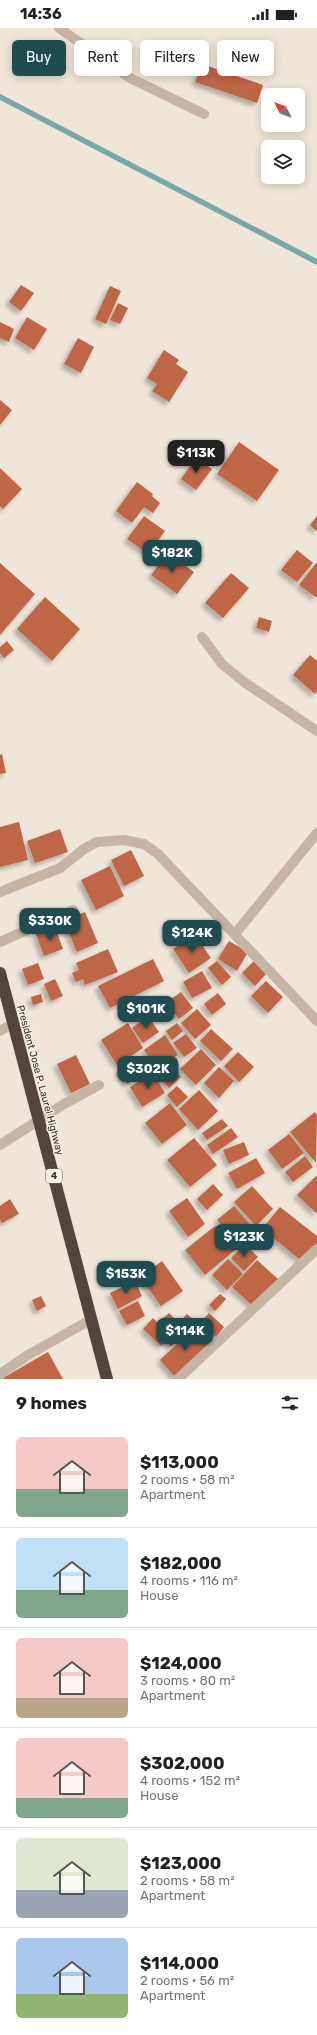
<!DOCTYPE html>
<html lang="en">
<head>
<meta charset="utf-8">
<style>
  :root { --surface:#fff; --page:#f6f6f6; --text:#202124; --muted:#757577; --line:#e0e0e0; --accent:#1e4c51 }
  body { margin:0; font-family:Rubik,sans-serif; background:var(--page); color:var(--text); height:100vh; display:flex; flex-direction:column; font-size:15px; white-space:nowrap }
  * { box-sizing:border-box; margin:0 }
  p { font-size:13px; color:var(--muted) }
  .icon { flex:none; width:22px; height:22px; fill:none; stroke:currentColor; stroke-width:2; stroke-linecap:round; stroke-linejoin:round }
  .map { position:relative; height:1351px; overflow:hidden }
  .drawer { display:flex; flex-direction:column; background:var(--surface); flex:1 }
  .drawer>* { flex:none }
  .banner { position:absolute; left:12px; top:12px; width:293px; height:36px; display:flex; gap:8px }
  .needle { width:26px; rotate:312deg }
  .tools { position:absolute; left:261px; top:60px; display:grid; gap:8px }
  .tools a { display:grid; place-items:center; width:44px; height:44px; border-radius:6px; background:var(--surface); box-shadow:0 2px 10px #0003; font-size:20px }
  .price { position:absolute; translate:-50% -34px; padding:0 9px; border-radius:8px; background:var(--accent); color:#fff; font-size:13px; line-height:26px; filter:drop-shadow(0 1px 2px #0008) }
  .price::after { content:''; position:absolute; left:50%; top:24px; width:12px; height:9px; margin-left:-6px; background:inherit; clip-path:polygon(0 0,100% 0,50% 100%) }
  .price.on { background:#222; color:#fff }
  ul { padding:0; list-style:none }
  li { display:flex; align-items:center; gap:12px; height:100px; padding:0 16px }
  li+li { border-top:1px solid var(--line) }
  li span { display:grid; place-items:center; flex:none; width:112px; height:80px; border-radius:6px; color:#555 }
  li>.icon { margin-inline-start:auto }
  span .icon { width:48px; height:48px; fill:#fffc; stroke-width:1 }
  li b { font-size:17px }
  h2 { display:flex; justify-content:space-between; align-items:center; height:48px; padding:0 16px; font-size:17px }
  .chip { padding:0 14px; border-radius:6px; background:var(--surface); box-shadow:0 2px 10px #0003; font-size:14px; line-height:36px }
  .chip.on { background:var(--accent); color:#fff }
  .status { display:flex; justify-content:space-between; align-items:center; height:28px; padding:0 20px; background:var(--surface); direction:ltr }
  .status svg { height:11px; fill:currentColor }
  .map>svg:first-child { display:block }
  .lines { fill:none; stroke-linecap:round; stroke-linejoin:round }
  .stream { stroke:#79a7aa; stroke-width:5.5 }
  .building { fill:#bf6646; filter:url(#shadow) }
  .minor { stroke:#c6b5a5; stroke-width:10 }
  .highway { stroke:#53443d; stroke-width:12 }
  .labels { text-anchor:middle; stroke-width:3; stroke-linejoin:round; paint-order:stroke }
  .shield { fill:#f7efe4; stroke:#6d655f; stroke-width:1 }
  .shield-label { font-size:9px; font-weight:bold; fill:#322a26 }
  .street-label { font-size:10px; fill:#322a26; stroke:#f7efe4 }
</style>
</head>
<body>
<div class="status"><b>14:36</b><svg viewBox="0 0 49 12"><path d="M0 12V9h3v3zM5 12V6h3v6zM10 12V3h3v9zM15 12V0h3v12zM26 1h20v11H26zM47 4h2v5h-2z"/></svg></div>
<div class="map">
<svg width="317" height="1351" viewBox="0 0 317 1351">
  <defs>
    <filter id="shadow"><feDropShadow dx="-3.5" dy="3.5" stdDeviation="2" flood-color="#0004"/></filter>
  </defs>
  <rect width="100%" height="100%" fill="#efe5d8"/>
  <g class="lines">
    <!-- stream -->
    <path class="stream" d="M 0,69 L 317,234"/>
  </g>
  <!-- building -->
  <path class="building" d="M 202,36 L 263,57 L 257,75 L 195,54 Z
    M 21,257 L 34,265 L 21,283 L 9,274 Z
    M 110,258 L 121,263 L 106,296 L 95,291 Z
    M 118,275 L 128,280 L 120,296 L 110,292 Z
    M 27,289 L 47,301 L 34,322 L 15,310 Z
    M 0,294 L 14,301 L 9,314 L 0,310 Z
    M 78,310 L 94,319 L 81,345 L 64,336 Z
    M 164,322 L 179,332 L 176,336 L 188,344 L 169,374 L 152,363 L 157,356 L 147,350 Z
    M 0,372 L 12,382 L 0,397 Z
    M 239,414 L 279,442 L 257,473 L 217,446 Z
    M 196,430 L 212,441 L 196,462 L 181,451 Z
    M 0,440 L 22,461 L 3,481 L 0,478 Z
    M 137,454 L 153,466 L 152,468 L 160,475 L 153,485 L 144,479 L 132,495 L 116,483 Z
    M 144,488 L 165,503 L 148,526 L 127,511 Z
    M 317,488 L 317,502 L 316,503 L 310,497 Z
    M 297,522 L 313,535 L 297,554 L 281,542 Z
    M 168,525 L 194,544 L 177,566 L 151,547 Z
    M 0,535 L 35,566 L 0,607 Z
    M 316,535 L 317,536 L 317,570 L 299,557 Z
    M 231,545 L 249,560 L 223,590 L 205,575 Z
    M 45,569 L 80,601 L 52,633 L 17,601 Z
    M 259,589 L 272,593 L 269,604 L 256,600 Z
    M 7,613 L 14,622 L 4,630 L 0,625 L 0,619 Z
    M 310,627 L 317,633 L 317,663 L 315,666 L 293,647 Z
    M 2,726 L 6,745 L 0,746 L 0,727 Z
    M 19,794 L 28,832 L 0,839 L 0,799 Z
    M 60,801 L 68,824 L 35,835 L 27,813 Z
    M 131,822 L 144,848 L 124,858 L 111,832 Z
    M 110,838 L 124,868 L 96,882 L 81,852 Z
    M 85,884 L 98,915 L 77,924 L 64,893 Z
    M 55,899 L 63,921 L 44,928 L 36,906 Z
    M 195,907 L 211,930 L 189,945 L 173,921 Z
    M 229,913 L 248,924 L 237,943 L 218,931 Z
    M 108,921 L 118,944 L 85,957 L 83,951 L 76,954 L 72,945 L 79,942 L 76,935 Z
    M 153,931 L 164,953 L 110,980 L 98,958 Z
    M 217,933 L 231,949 L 222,957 L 208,940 Z
    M 254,933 L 266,946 L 255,958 L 242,945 Z
    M 38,935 L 44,951 L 28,957 L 22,941 Z
    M 202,943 L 212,960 L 192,970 L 183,954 Z
    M 55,951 L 63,968 L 51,973 L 44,956 Z
    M 266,953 L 283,969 L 268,985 L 251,968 Z
    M 181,964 L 193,980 L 179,991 L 166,975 Z
    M 218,965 L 226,976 L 212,987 L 204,976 Z
    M 41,966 L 43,974 L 33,977 L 31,969 Z
    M 197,981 L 211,997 L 195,1011 L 181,995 Z
    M 148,988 L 159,1004 L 143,1015 L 132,1000 Z
    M 128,995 L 143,1020 L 117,1037 L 101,1012 Z
    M 177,995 L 183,1003 L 172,1012 L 166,1003 Z
    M 211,1001 L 233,1021 L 221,1033 L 200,1013 Z
    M 186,1006 L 197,1020 L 184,1029 L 173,1015 Z
    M 165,1007 L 178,1027 L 157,1041 L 144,1022 Z
    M 201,1021 L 216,1037 L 196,1057 L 180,1041 Z
    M 238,1024 L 254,1039 L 239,1054 L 224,1038 Z
    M 76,1027 L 90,1056 L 71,1065 L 57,1036 Z
    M 139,1029 L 148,1043 L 127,1056 L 118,1043 Z
    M 168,1034 L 181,1049 L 169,1060 L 156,1045 Z
    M 219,1039 L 234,1053 L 219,1070 L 204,1055 Z
    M 153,1045 L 165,1065 L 142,1079 L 130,1059 Z
    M 177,1058 L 188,1069 L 177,1079 L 167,1067 Z
    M 199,1062 L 218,1083 L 198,1102 L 179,1081 Z
    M 170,1075 L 187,1097 L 162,1116 L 145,1095 Z
    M 315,1084 L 317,1087 L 316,1135 L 290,1104 Z
    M 222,1091 L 228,1098 L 207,1112 L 202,1105 Z
    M 231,1100 L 238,1109 L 213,1126 L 207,1117 Z
    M 289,1106 L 304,1125 L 282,1141 L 268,1122 Z
    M 194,1110 L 217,1137 L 190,1159 L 167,1132 Z
    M 244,1114 L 249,1127 L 229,1136 L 223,1122 Z
    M 305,1128 L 313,1139 L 293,1154 L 285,1144 Z
    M 256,1130 L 265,1145 L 237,1161 L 228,1145 Z
    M 316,1148 L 317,1149 L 317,1186 L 297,1167 Z
    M 213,1156 L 223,1167 L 207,1182 L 197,1171 Z
    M 252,1158 L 273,1181 L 256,1198 L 234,1174 Z
    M 187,1170 L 205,1196 L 188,1209 L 169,1183 Z
    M 10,1171 L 19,1186 L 2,1195 L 0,1192 L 0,1178 Z
    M 234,1178 L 254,1201 L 237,1215 L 217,1192 Z
    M 280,1179 L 317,1208 L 317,1217 L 303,1234 L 262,1201 Z
    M 215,1198 L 235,1222 L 205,1247 L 185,1222 Z
    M 245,1216 L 258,1229 L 244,1243 L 231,1230 Z
    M 228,1231 L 243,1246 L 227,1262 L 212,1247 Z
    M 257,1232 L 279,1252 L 254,1279 L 232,1259 Z
    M 162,1233 L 183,1263 L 161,1278 L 140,1249 Z
    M 135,1253 L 142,1268 L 118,1281 L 110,1265 Z
    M 220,1266 L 226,1271 L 215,1283 L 209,1277 Z
    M 41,1268 L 46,1278 L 37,1283 L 32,1272 Z
    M 138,1273 L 145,1288 L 127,1297 L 119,1283 Z
    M 169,1285 L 179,1295 L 187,1286 L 195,1293 L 171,1319 L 166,1313 L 161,1318 L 143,1301 L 153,1290 L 158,1295 Z
    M 209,1285 L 224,1299 L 216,1309 L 200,1295 Z
    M 195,1299 L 211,1316 L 175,1349 L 160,1332 Z
    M 48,1324 L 63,1351 L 4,1351 L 3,1350 Z"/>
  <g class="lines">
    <!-- minor -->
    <path class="minor" d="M 59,0 L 130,50 L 204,86
      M 202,609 L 222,636 L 244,654 L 317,703
      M 0,864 L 60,840 L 84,821 L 97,814 L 124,812 L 144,816 L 158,826 L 317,993
      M 235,906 L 317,805
      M 0,914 L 73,882
      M 0,1003 L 14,995
      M 0,1117 L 64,1076 L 99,1057
      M 0,1346 L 28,1327 L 92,1291
      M 178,1351 L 317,1221"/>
    <!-- highway -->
    <path class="highway" d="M 0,945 L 107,1351"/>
  </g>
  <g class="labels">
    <!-- shield labels -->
    <rect class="shield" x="46" y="1141" width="16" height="14" rx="3"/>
    <g class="shield-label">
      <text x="54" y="1151">4</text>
    </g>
    <!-- street labels -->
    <g class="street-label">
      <text transform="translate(41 1052) rotate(75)" y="4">President Jose P. Laurel Highway</text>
    </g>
  </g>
</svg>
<div class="tools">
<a><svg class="needle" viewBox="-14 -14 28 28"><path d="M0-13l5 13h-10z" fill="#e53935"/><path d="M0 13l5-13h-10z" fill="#757577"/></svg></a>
<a><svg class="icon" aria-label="layers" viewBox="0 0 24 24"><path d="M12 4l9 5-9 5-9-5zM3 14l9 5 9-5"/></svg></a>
</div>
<b class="price on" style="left:196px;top:446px">$113K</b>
<b class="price" style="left:172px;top:546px">$182K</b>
<b class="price" style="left:50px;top:914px">$330K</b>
<b class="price" style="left:192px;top:926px">$124K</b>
<b class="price" style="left:146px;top:1002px">$101K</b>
<b class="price" style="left:148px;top:1062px">$302K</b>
<b class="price" style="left:244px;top:1230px">$123K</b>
<b class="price" style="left:126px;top:1267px">$153K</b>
<b class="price" style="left:185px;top:1324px">$114K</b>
<div class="banner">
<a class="chip on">Buy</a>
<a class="chip">Rent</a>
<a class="chip">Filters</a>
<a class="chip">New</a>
</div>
</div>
<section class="drawer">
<h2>9 homes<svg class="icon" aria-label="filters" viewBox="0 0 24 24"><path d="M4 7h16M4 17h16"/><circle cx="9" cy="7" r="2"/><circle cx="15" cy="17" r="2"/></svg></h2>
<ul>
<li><span style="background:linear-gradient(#f6c9c9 65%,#7fa58c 0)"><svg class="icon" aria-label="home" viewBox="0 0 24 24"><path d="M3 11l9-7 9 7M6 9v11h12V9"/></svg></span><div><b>$113,000</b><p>2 rooms · 58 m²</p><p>Apartment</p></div></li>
<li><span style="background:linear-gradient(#bfe0f5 65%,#7fa58c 0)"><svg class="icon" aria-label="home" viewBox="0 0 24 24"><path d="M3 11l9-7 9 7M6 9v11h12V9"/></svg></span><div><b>$182,000</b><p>4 rooms · 116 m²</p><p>House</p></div></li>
<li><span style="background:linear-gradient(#f6c9c9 75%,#b9a48a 0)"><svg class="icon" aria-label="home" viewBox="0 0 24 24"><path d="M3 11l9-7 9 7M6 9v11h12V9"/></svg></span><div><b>$124,000</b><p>3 rooms · 80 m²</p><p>Apartment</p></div></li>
<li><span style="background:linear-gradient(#f6c9c9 75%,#7fa58c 0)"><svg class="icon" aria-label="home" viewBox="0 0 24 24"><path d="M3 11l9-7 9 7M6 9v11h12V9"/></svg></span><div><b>$302,000</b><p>4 rooms · 152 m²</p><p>House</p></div></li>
<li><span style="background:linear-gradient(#dfe7d0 65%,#9aa5b1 0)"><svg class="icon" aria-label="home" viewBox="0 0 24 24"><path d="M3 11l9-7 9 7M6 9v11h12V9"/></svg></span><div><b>$123,000</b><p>2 rooms · 58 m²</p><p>Apartment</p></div></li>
<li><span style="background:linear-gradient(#a9c7e8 70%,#8fb573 0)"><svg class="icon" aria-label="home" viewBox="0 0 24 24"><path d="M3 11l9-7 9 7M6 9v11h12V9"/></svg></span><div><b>$114,000</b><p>2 rooms · 56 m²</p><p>Apartment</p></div></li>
</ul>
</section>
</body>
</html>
